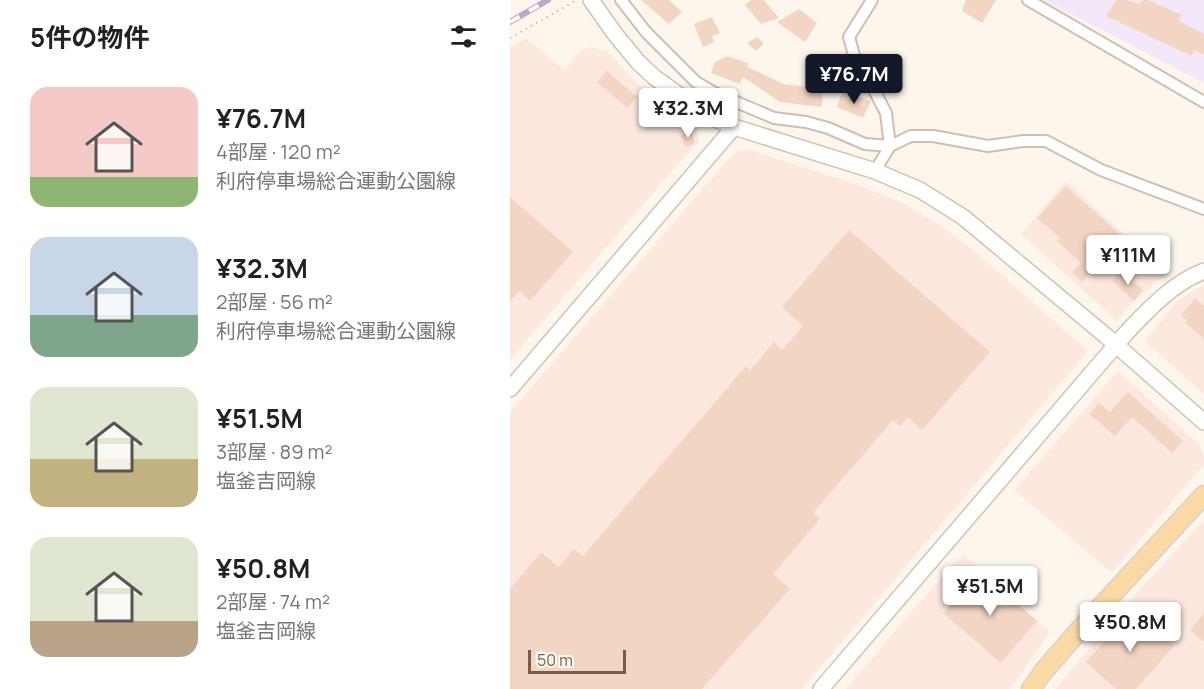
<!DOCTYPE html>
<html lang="ja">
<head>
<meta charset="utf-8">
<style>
  :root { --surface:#fff; --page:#f6f6f6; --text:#222; --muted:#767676; --accent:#111827 }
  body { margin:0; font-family:Manrope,"Noto Sans JP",sans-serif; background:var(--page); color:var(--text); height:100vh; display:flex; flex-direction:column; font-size:22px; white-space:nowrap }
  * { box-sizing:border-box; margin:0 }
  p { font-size:20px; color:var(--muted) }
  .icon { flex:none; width:33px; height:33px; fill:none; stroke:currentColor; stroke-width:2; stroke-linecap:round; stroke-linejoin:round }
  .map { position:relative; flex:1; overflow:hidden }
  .drawer { display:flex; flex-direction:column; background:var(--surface); width:510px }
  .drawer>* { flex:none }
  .scale { position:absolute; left:18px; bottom:15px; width:98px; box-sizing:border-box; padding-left:6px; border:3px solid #7a5c4d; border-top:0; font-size:16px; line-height:21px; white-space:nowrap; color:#7a5c4d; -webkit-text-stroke:4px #fffaf3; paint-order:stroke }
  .price { position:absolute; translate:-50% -51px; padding:0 14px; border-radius:6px; background:#fff; color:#222; font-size:20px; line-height:39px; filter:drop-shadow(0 2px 3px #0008) }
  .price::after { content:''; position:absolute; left:50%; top:36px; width:18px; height:14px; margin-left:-9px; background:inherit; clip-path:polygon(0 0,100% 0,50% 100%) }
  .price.active { background:var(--accent); color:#fff }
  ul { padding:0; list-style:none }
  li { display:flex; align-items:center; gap:18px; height:150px; padding:0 30px }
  li span { display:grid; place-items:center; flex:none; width:168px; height:120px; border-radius:18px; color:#555 }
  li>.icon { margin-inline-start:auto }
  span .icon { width:72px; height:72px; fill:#fffc; stroke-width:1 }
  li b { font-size:26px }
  h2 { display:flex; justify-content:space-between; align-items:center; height:72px; padding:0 30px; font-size:26px }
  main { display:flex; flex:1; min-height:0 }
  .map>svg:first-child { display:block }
  .commercial { fill:#fde8e0 }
  .education { fill:#f3e8fa }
  .building { fill:#f3d5c3 }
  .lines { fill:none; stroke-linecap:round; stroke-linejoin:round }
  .street-casing { stroke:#d1beb0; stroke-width:14 }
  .secondary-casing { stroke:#d6c0b0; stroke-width:18 }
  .primary-casing { stroke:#dad1cd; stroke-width:21 }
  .path { stroke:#d9b8a5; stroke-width:2; stroke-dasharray:1.5 4.5; stroke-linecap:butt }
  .street { stroke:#fff; stroke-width:10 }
  .secondary { stroke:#fff; stroke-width:15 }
  .primary { stroke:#fbd9a5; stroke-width:18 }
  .rail-casing { stroke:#b9a8c9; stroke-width:6 }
  .rail { stroke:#fffaf3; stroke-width:4; stroke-dasharray:11; stroke-linecap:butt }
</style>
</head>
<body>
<main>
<section class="drawer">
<h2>5件の物件<svg class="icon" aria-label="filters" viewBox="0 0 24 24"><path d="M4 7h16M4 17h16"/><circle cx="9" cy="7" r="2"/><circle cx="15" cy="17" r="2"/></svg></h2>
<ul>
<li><span style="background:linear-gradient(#f6c9c9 75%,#8fb573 0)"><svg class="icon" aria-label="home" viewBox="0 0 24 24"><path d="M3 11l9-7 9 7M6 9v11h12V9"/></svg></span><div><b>¥76.7M</b><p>4部屋 · 120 m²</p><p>利府停車場総合運動公園線</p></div></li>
<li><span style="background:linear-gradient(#c9d6e8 65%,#7fa58c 0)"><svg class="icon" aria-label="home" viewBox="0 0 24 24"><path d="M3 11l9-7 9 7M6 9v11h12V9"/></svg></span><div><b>¥32.3M</b><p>2部屋 · 56 m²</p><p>利府停車場総合運動公園線</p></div></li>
<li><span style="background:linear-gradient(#dfe7d0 60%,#c2b280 0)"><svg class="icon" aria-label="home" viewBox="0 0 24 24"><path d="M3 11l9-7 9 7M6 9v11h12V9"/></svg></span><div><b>¥51.5M</b><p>3部屋 · 89 m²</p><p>塩釜吉岡線</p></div></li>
<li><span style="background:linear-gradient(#dfe7d0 70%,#b9a48a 0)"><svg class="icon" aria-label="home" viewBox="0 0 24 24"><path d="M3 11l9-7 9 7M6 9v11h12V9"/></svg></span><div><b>¥50.8M</b><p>2部屋 · 74 m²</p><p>塩釜吉岡線</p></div></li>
</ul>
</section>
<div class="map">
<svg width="694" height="689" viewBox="0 0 694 689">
  <rect width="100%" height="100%" fill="#fdf6ec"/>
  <!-- commercial -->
  <path class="commercial" d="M 16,38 L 55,70 L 70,51 L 81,47 L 97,51 L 124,80 L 154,106 L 187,128 L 189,142 L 167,165 L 0,360 L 0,47 Z
    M 237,149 L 348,185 L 393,203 L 430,225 L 469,255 L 578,351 L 292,689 L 0,689 L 0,412 L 223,154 Z
    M 556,181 L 659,275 L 646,282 L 621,304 L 607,321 L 511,234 Z
    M 694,285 L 694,394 L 635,341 L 667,301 Z
    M 608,371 L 690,445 L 694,457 L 694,464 L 602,573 L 504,490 Z
    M 694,520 L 694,689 L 545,689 L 622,598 Z
    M 453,554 L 540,632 L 500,689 L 336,689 L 401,612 Z"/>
  <!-- education -->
  <path class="education" d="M 534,0 L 694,0 L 694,83 Z"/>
  <!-- building -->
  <path class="building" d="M 131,0 L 159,0 L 172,12 L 159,24 Z
    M 241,0 L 254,0 L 269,18 L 251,24 L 235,5 Z
    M 456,0 L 486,0 L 472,23 L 452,11 Z
    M 606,0 L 616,0 L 629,4 L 633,0 L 638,0 L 672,15 L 669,21 L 694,34 L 694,55 L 684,50 L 682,56 L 596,16 Z
    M 289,9 L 307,23 L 295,42 L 267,22 Z
    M 202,17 L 210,33 L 202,36 L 204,42 L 193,47 L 184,24 Z
    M 247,37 L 254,43 L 246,51 L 237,43 Z
    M 217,56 L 238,63 L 238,67 L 273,84 L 313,89 L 312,107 L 270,102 L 233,77 L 230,84 L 201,73 L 205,62 Z
    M 97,71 L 127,97 L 117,108 L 87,82 Z
    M 332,92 L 361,101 L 353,118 L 327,107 Z
    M 181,132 L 185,143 L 176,147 L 171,136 Z
    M 556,186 L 612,236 L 572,282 L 562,273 L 571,263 L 547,241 L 550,238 L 527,218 Z
    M 0,197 L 63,252 L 20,301 L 9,291 L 0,301 Z
    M 339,230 L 480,352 L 412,430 L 398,417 L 390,426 L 383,420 L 303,513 L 310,519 L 263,574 L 280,589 L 192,689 L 0,689 L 0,589 L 31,552 L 49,567 L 64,549 L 73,556 L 236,366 L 240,370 L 264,342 L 272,350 L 293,326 L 272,307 Z
    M 611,271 L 633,290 L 624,301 L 602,281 Z
    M 685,298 L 694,306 L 694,339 L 675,323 L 677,321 L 671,315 Z
    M 618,392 L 673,441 L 662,453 L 622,417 L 605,436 L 579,414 L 589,403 L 600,412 Z
    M 470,571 L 527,621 L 491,663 L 433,613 Z
    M 623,609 L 664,646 L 626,689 L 606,689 L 576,662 Z
    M 694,613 L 694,642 L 680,630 Z"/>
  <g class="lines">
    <!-- street casing -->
    <g class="street-casing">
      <path id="street" d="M 111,0 L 136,32 L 186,82 L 205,93 L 264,118 L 296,122 L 318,128 L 355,144 L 380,146 L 401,136 L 423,136 L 478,146 L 513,141 L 536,141 L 591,170 L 694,209
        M 362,0 L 339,37 L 347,66 L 363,88 L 376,113 L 380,146 L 365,171
        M 518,0 L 694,102"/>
    </g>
    <!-- secondary casing -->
    <g class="secondary-casing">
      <path id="secondary" d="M 81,0 L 105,34 L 128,62 L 144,77 L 200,117 L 224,127 L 365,171 L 410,190 L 453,217 L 596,336 L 694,422
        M 0,389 L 224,127
        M 311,689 L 617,332 C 639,309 663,283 694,271"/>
    </g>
    <!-- primary casing -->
    <g class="primary-casing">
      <path id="primary" d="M 521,689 L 533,672 L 572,627 L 694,495"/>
    </g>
    <!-- path -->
    <path class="path" d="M 0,38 L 67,0"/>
    <!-- street -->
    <use href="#street" class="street"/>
    <!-- secondary -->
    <use href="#secondary" class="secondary"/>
    <!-- primary -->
    <use href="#primary" class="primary"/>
    <!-- rail casing -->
    <g class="rail-casing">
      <path id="rail" d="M 0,22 L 38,0"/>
    </g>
    <!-- rail -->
    <use href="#rail" class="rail"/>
  </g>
</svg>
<div class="scale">50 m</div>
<b class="price active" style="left:344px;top:105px">¥76.7M</b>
<b class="price" style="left:178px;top:139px">¥32.3M</b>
<b class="price" style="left:618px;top:286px">¥111M</b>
<b class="price" style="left:480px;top:617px">¥51.5M</b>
<b class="price" style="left:620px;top:653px">¥50.8M</b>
</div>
</main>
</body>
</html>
